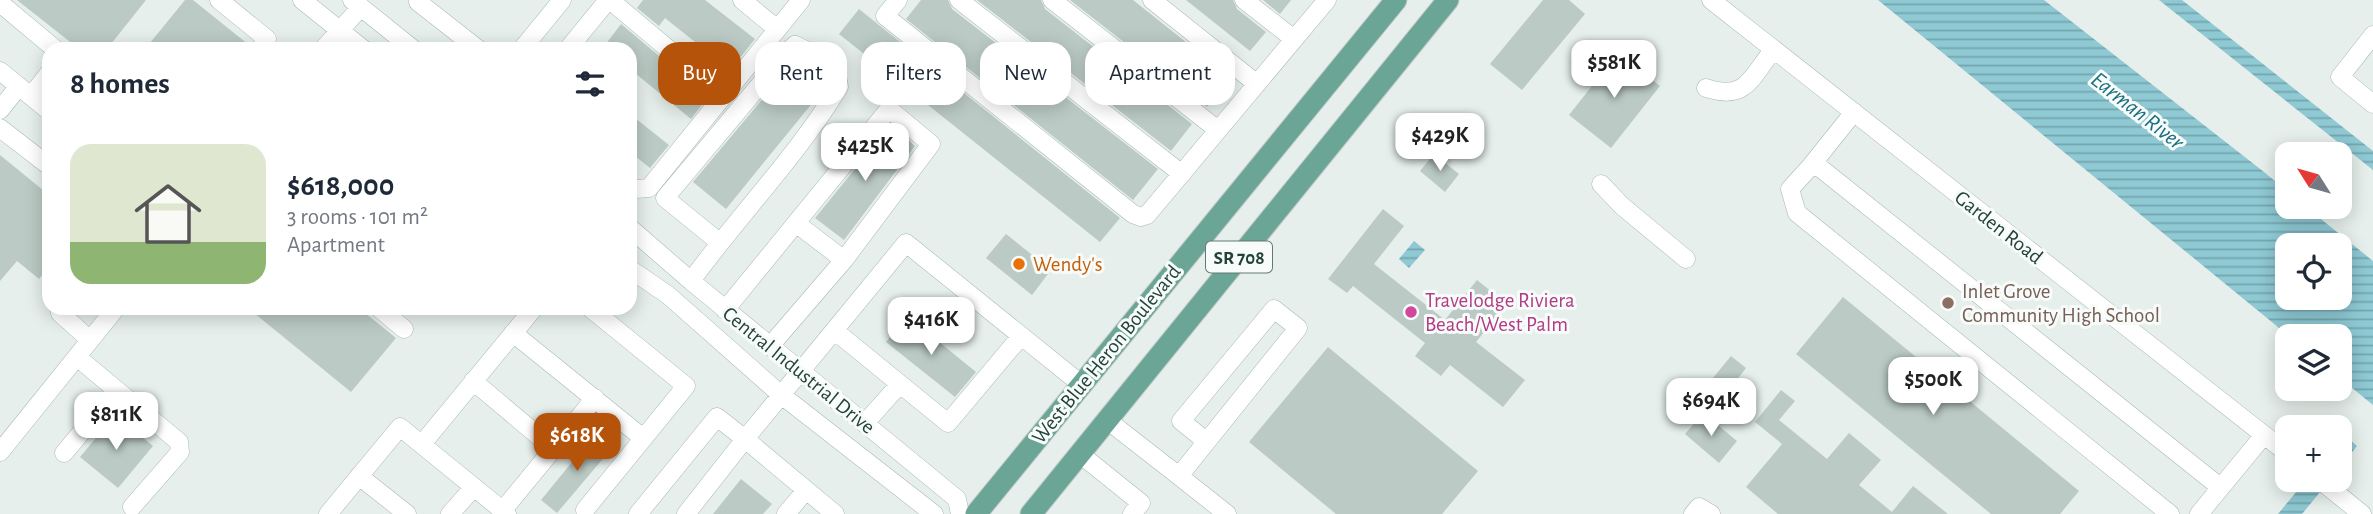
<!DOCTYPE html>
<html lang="en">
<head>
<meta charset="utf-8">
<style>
  :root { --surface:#fff; --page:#f2f2f3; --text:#1f2937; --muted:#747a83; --accent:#b45309 }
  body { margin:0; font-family:"Alegreya Sans",sans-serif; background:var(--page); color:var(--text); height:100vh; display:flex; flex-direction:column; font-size:26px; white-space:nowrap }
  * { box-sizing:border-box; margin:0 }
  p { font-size:23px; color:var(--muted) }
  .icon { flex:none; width:38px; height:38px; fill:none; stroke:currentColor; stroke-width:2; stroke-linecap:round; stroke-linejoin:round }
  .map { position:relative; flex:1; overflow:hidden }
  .side { position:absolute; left:42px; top:42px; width:595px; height:273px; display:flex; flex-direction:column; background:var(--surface); border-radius:21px; box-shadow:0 4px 18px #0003 }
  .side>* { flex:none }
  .banner { position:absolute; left:658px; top:42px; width:665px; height:63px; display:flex; gap:14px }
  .needle { width:46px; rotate:307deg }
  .buttons { position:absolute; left:2275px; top:142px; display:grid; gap:14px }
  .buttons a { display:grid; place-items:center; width:77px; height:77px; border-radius:14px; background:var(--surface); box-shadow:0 4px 18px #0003; font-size:35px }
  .price { position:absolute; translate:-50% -60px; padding:0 16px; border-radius:14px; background:#fff; color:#222; font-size:23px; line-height:46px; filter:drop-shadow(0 2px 4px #0008) }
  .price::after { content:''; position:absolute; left:50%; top:42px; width:21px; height:16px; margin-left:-10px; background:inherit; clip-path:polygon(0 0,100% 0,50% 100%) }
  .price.active { background:var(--accent); color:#fff }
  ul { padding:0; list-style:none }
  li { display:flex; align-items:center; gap:21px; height:175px; padding:0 28px }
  li span { display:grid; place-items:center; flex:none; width:196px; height:140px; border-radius:21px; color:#555 }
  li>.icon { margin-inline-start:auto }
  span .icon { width:84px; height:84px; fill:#fffc; stroke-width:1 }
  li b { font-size:30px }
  h2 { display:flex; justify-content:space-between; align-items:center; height:84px; padding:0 28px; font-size:30px }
  .chip { padding:0 24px; border-radius:21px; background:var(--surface); box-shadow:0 4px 18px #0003; font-size:24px; line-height:63px }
  .chip.active { background:var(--accent); color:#fff }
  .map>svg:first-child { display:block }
  .water { fill:url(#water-rules); fill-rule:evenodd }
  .building { fill:#bbcac4 }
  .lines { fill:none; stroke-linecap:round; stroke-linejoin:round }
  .minor-casing { stroke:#a8b8b2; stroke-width:19 }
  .major-casing { stroke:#c2cac8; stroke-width:23 }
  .minor { stroke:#fff; stroke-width:18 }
  .major { stroke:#6aa596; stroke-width:21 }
  .food-dot { fill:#e8710a; stroke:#f7fbf9; stroke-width:2.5 }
  .education-dot { fill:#8d6e63; stroke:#f7fbf9; stroke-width:2.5 }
  .hotel-dot { fill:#d1479c; stroke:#f7fbf9; stroke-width:2.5 }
  .labels { text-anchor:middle; stroke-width:6; stroke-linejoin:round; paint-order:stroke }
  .shield { fill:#f7fbf9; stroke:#637a73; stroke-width:2 }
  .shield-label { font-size:19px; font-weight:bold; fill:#24423a }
  .street-label { font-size:21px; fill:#24423a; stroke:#f7fbf9 }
  .food-label { font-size:21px; fill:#c56008; stroke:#f7fbf9; text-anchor:start }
  .education-label { font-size:21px; fill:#785e54; stroke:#f7fbf9; text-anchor:start }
  .hotel-label { font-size:21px; fill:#b23c85; stroke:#f7fbf9; text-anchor:start }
  .water-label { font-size:23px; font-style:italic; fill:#1c6f80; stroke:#f7fbf9 }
</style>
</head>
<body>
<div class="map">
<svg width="2373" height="514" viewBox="0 0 2373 514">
  <defs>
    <pattern id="water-rules" width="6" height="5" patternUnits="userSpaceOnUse" patternTransform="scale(1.75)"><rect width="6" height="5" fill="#8ec9d4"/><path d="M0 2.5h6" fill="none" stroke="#74a5ad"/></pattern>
  </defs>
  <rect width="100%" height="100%" fill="#e6efeb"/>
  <!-- water -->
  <path class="water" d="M 1878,0 L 2044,0 L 2264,172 L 2287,191 L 2287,206 L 2306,207 L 2373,261 L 2373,405 L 2340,378 L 2340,336 L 2289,336 ZM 2340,245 L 2340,298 L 2287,298 L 2287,245 Z
    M 2159,0 L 2182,0 L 2373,151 L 2373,170 Z
    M 1414,241 L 1425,250 L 1409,268 L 1399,259 Z
    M 2343,434 L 2357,446 L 2340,467 L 2340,438 Z
    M 2306,480 L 2330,480 L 2302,514 L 2278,514 Z"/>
  <!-- building -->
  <path class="building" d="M 17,0 L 146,0 L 107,49 L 79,49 Z
    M 185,0 L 193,0 L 249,45 L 249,49 L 145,49 Z
    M 643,0 L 705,0 L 755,39 L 730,70 L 665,18 L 659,26 L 637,8 Z
    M 921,0 L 948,0 L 952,9 L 1158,169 L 1133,200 L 906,19 Z
    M 977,0 L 1041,0 L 1045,9 L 1192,124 L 1171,151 Z
    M 1070,0 L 1133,0 L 1231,78 L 1207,107 Z
    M 1186,0 L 1233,0 L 1237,9 L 1266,32 L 1250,51 Z
    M 1263,0 L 1291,0 L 1280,14 Z
    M 1543,0 L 1569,0 L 1585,14 L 1522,90 L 1490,64 Z
    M 859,9 L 1120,218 L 1100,242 L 839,34 Z
    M 621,24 L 708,97 L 691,119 L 630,69 L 630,49 L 602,49 Z
    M 1618,53 L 1660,86 L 1611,148 L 1569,115 Z
    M 796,59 L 806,63 L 826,79 L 827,85 L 726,209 L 693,182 Z
    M 630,114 L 669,145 L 650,168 L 630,152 Z
    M 891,125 L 915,146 L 844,240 L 815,218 Z
    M 1434,154 L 1459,174 L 1445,192 L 1420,171 Z
    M 0,155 L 49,195 L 49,267 L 39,279 L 17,261 L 0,281 Z
    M 1383,209 L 1404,226 L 1374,264 L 1445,320 L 1477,280 L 1507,304 L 1476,342 L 1525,380 L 1503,407 L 1450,365 L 1441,376 L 1415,356 L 1425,343 L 1353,286 L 1347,293 L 1328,279 Z
    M 1006,234 L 1051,270 L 1032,295 L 986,258 Z
    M 1843,297 L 2079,491 L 2060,514 L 1991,514 L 1796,354 Z
    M 248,308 L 359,308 L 396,338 L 351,392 Z
    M 907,316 L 976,372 L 955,397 L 886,342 Z
    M 1328,347 L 1478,471 L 1442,514 L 1336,514 L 1249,442 Z
    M 1731,356 L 1746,368 L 1728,391 L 1713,378 Z
    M 1781,390 L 1795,401 L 1779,420 L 1827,459 L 1849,433 L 1881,460 L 1859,485 L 1892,512 L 1913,486 L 1948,514 L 1778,514 L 1746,487 L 1782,444 L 1755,422 Z
    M 1703,413 L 1737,441 L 1719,463 L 1685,434 Z
    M 115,415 L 153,446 L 118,488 L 80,457 Z
    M 595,434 L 612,448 L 557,513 L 541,500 Z
    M 741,479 L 772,504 L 763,514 L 713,514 Z"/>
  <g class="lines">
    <!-- minor casing -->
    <g class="minor-casing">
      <path id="minor" d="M 219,0 L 267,39 L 260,49
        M 302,0 L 363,49
        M 352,0 L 413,49
        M 610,0 L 723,95
        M 742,0 L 777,29
        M 898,0 L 885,16 L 1133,214 L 1141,217 L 1147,215 L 1327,0
        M 959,0 L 1182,174
        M 1052,0 L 1218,130
        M 1152,0 L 1257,84
        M 1244,0 L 1294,39
        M 1711,0 L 2287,453
        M 418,2 L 478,49
        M 0,3 L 55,49
        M 2373,35 L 2340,77 L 2373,104
        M 323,49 L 361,7
        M 522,49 L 562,0
        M 568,49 L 608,0
        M 0,71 L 49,111
        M 1706,88 C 1746,101 1750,79 1773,50
        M 31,96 L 49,73
        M 0,110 L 19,86
        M 0,128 L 49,166
        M 1810,167 L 1854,112
        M 1601,184 L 1622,206 L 1686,259
        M 636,189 L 649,188 L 801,0
        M 797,224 L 844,260
        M 630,228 L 691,281 L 957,499 L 960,514
        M 630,269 L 668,295 L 780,394 L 934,514
        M 691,281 C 739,215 797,156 839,87 L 836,70 L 816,55 L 795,45 L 788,51 L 665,198 L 719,242
        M 59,308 L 60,313 L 90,340
        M 379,308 L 404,329
        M 725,310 L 889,109 L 931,144 L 844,260 L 770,346
        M 835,331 L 900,384
        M 513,333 L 643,438
        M 77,357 L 179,442 L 180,452 L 132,507
        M 473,381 L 554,449
        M 1107,420 L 1179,476 L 1298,328 L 1274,309 L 1181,421 L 1206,441
        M 865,423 L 900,384 L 948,423 L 1021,336
        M 422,444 L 534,308
        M 0,452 L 116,308
        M 64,453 L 112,396 L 113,387
        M 1080,454 L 1141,503 L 1132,514
        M 359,476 L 407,514
        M 1179,476 L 1227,514
        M 2320,480 L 2362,514
        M 503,510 L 595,398
        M 585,510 L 686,386 L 590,308
        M 328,514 L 400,427 L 507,514
        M 450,514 L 474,487
        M 638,514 L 717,417 L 745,439 L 686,514
        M 786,514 L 806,490
        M 835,514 L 745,439 L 906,243 L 1081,384
        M 1693,514 L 1699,507 L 1711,514
        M 2170,514 L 1797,213 L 1790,189 L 1810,167 L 1819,167 L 2220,487
        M 2199,514 L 2264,435"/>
    </g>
    <!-- major casing -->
    <g class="major-casing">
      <path id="major" d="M 976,514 L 1396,0
        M 1031,514 L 1448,0"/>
    </g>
    <!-- minor -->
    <use href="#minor" class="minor"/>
    <!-- major -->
    <use href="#major" class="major"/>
  </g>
  <!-- markers -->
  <circle class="food-dot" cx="1019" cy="264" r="7"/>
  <circle class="education-dot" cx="1948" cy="303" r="7"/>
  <circle class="hotel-dot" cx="1411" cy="312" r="7"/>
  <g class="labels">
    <!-- shield labels -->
    <rect class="shield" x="1206" y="241.5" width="66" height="31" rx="5"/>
    <g class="shield-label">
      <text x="1239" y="264">SR 708</text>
    </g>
    <!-- street labels -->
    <g class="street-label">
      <text transform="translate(1999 227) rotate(38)" y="7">Garden Road</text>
      <text transform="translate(1106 354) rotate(-51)" y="7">West Blue Heron Boulevard</text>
      <text transform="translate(799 370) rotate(39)" y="7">Central Industrial Drive</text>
    </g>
    <!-- food labels -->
    <g class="food-label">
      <text x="1033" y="271">Wendy's</text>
    </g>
    <!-- education labels -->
    <g class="education-label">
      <text x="1962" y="298">Inlet Grove<tspan x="1962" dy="24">Community High School</tspan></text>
    </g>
    <!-- hotel labels -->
    <g class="hotel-label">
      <text x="1425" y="307">Travelodge Riviera<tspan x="1425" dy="24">Beach/West Palm</tspan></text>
    </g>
    <!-- water labels -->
    <g class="water-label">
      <text transform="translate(2138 110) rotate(38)" y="8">Earman River</text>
    </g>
  </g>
</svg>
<div class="buttons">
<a><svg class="needle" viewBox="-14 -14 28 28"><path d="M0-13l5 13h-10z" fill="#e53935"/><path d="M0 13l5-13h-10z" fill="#747a83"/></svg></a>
<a><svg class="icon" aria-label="locate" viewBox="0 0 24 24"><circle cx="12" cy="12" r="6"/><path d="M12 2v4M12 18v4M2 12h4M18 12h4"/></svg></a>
<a><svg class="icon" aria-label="layers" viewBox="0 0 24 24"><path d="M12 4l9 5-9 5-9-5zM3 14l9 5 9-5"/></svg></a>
<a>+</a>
</div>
<b class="price" style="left:1614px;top:100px">$581K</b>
<b class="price" style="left:1440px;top:173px">$429K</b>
<b class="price" style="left:865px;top:183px">$425K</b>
<b class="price" style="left:931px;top:357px">$416K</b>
<b class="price" style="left:1933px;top:417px">$500K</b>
<b class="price" style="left:1711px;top:438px">$694K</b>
<b class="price" style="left:116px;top:452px">$811K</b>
<b class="price active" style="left:577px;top:473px">$618K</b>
<div class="banner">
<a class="chip active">Buy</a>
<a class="chip">Rent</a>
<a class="chip">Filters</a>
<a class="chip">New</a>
<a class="chip">Apartment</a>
</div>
<section class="side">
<h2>8 homes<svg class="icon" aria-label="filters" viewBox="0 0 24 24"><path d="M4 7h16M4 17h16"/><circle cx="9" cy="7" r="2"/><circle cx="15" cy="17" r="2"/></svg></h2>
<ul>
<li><span style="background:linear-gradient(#dfe7d0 70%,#8fb573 0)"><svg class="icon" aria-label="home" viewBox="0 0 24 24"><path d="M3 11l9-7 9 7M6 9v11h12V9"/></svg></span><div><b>$618,000</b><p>3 rooms · 101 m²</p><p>Apartment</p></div></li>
</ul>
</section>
</div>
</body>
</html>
